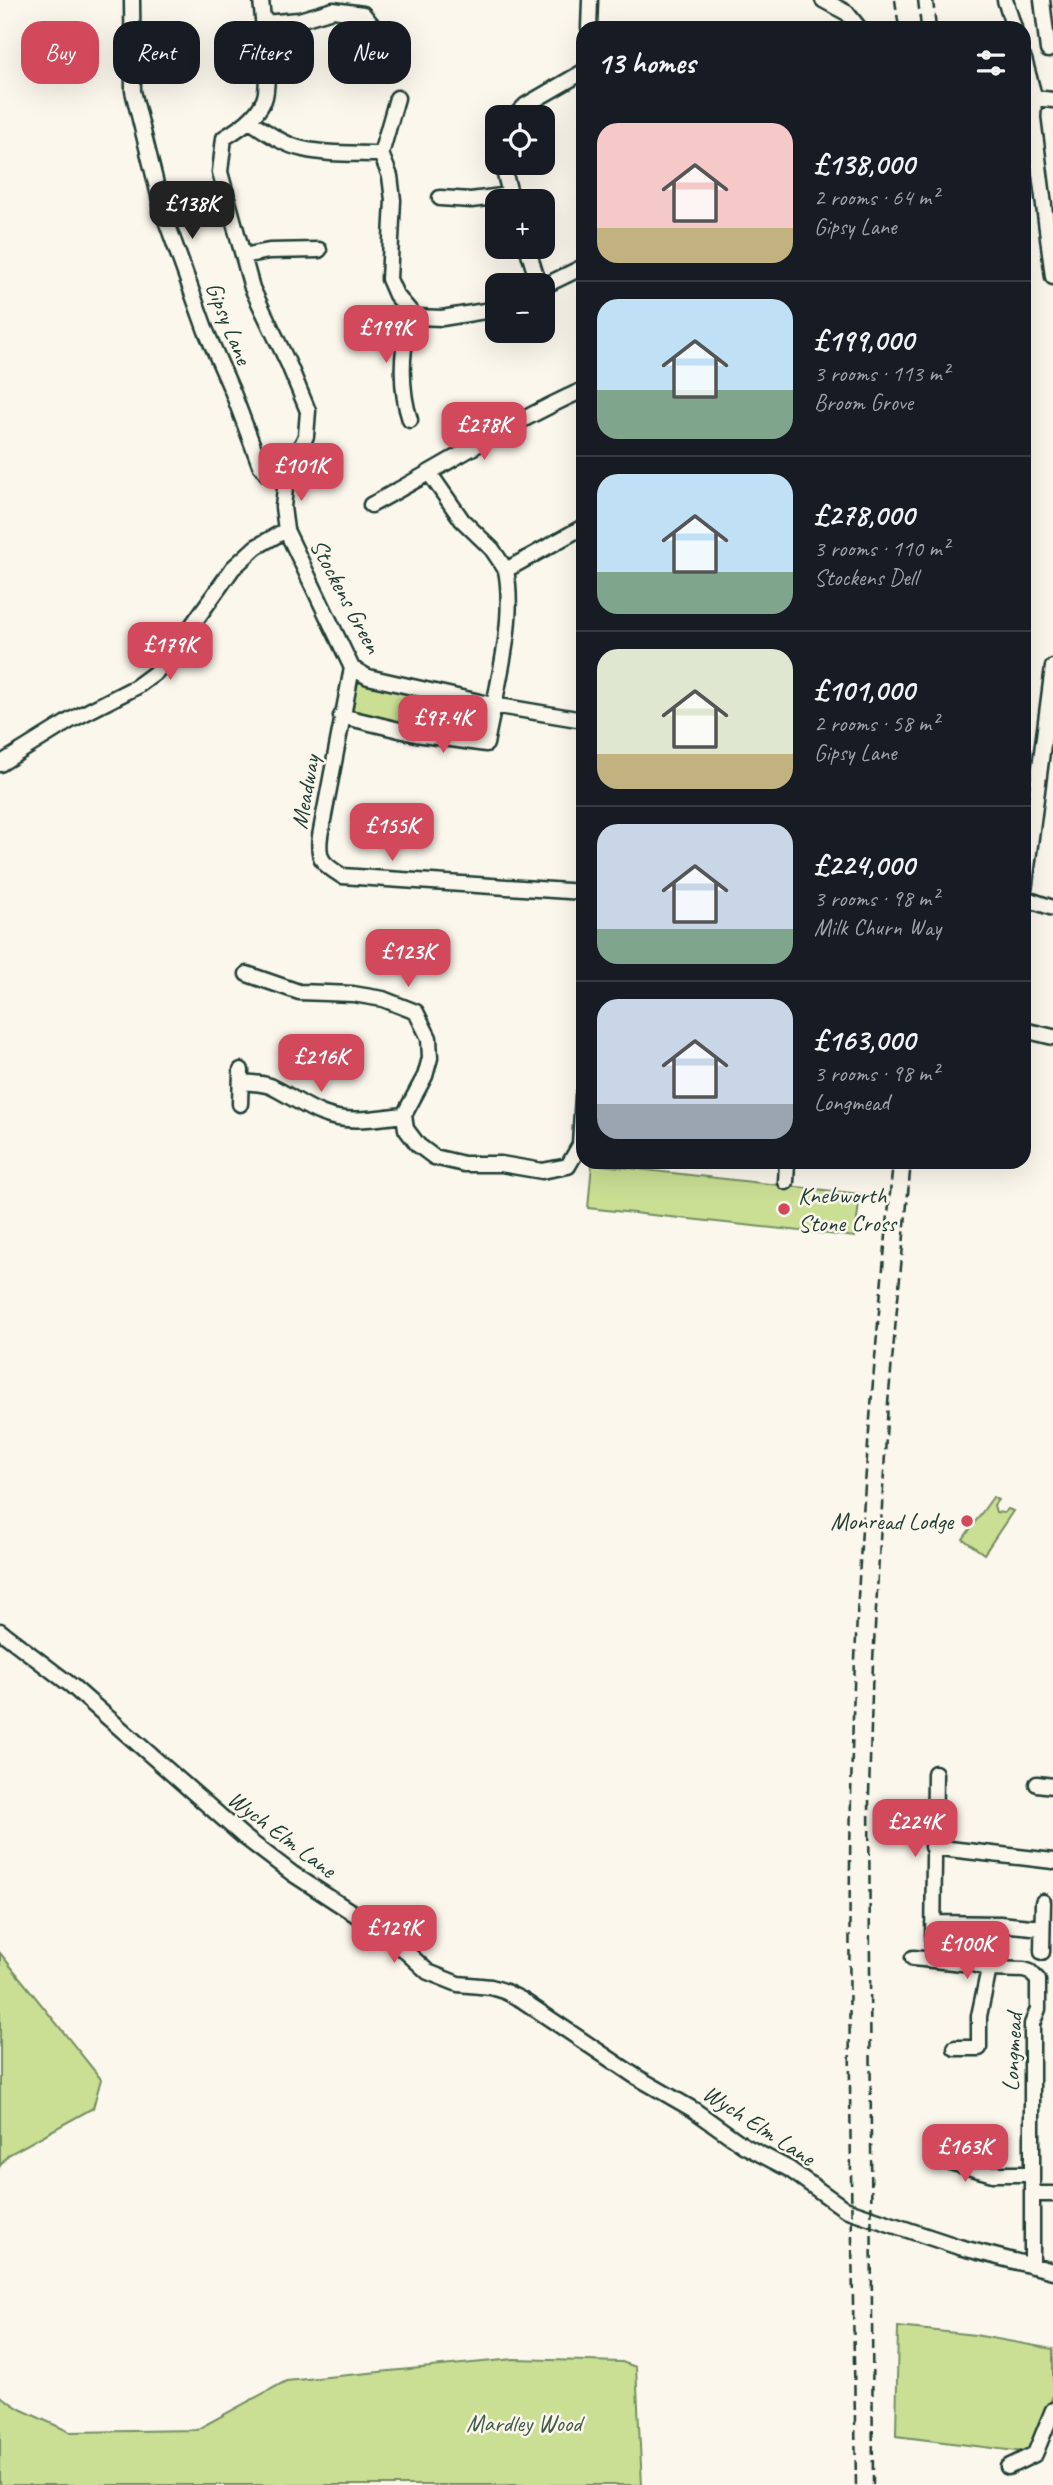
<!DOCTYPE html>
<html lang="en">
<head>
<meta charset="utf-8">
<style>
  :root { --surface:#171b24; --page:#20242c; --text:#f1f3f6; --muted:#9ea1a6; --line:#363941; --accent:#d1495b }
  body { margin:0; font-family:Caveat,sans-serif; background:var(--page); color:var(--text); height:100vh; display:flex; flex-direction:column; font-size:26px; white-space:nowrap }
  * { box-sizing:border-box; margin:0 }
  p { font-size:23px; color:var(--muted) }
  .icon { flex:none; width:38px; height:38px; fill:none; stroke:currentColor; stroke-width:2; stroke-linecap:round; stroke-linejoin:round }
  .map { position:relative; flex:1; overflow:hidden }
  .panel { position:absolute; left:576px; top:21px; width:455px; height:1148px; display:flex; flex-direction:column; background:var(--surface); border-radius:21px; box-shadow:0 7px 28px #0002 }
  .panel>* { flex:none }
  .hud { position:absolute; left:21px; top:21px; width:450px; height:63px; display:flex; gap:14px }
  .tools { position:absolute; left:485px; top:105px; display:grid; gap:14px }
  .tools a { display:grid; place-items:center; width:70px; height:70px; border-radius:14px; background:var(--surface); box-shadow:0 7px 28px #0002; font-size:35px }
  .price { position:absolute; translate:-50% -60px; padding:0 16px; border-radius:14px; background:var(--accent); color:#fff; font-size:23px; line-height:46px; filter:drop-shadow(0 2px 4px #0008) }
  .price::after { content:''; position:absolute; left:50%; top:42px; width:21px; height:16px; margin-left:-10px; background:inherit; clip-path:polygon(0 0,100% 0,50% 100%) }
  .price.active { background:#222; color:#fff }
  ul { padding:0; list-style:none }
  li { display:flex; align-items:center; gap:21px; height:175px; padding:0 21px }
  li+li { border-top:2px solid var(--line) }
  li span { display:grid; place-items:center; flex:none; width:196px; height:140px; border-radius:21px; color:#555 }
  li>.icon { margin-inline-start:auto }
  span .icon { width:84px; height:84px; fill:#fffc; stroke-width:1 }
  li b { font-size:30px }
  h2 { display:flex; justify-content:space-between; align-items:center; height:84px; padding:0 21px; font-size:30px }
  .chip { padding:0 24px; border-radius:21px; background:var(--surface); box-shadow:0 7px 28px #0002; font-size:24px; line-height:63px }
  .chip.active { background:var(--accent); color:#fff }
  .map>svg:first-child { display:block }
  .green { fill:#cadf94; stroke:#748e64; stroke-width:2 }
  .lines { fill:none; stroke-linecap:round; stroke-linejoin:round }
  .minor-casing { stroke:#1f3d34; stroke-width:19 }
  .minor { stroke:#fbf7ec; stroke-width:14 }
  .rail { stroke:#1f3d34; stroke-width:2.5; stroke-dasharray:10 5; stroke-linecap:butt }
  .poi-dot { fill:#d1495b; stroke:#fbf7ec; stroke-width:2.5 }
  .labels { text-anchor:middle; stroke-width:5; stroke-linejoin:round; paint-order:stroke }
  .street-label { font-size:24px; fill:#1f3d34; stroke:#fbf7ec }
  .poi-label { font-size:24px; fill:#1f3d34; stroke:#fbf7ec; text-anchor:start }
  .park-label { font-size:24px; fill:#415d47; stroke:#fbf7ec }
</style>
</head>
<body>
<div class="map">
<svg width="1053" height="2485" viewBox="0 0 1053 2485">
  <rect width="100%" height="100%" fill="#fbf7ec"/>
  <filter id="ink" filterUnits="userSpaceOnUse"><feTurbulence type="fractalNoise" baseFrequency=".0143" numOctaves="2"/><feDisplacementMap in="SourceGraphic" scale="14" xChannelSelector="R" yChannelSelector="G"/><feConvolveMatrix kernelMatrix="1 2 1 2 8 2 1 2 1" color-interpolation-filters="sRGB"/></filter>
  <g filter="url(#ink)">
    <!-- green -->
    <path class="green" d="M 357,682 L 489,709 L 483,738 L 414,729 L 351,713 Z
      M 592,1164 L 860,1194 L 855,1237 L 588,1208 Z
      M 993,1497 L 998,1500 L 994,1505 L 996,1512 L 1004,1513 L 1008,1509 L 1013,1511 L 984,1554 L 963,1539 Z
      M 0,1953 L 101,2079 L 93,2108 L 8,2155 L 0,2166 Z
      M 898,2327 L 975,2335 L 1053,2349 L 1053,2395 L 1032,2453 L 896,2436 Z
      M 514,2359 L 622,2362 L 636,2367 L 642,2485 L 0,2485 L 0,2396 L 20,2409 L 70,2432 L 196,2430 L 286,2381 Z"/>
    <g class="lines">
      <!-- minor casing -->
      <g class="minor-casing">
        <path id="minor" d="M 132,0 L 133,91 L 163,212 L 206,331 L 233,393 L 260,465 L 267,474 L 286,479
          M 261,0 C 263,20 271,84 264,100 C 256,118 240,128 224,138 L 220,172 L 252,288 L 289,365 L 308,411 L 306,436 L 286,479 L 283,507 L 286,530 L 352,668 L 368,677 L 493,705 L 583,720
          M 823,0 L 847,13 L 859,28
          M 1005,0 L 1014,28
          M 1042,0 L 1048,50
          M 264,23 L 299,20 L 333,10 L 363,14 L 377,31
          M 589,28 L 590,0
          M 1024,59 L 1034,96 L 1033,118 L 1053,277
          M 1025,97 L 1053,100
          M 514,117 L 526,105 L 583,72
          M 250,121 C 266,132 284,145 303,149 C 328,155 356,153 381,154 L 390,176 L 393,200 L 389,279 L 396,295 L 415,317
          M 497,144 L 497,145
          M 381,154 L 397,98
          M 502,163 L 512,201
          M 440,198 L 471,200 L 510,195
          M 527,247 L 539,285
          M 243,256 L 269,251 L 319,250
          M 542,287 L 583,267
          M 415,317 L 442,318 L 497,309
          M 410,420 C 401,393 398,341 415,317
          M 430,474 L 462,520 L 492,549 L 506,570
          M 371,505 C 442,467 509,423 583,390
          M 352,668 L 320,836 C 317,860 323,864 342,876 L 583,892
          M 341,716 L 416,734 L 486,744 C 496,690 516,623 506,570 L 583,527
          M 0,764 L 71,720 L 136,687 L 155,673 L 168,659 L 233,568 L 256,547 L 286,530
          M 1024,891 L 1053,667
          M 1024,898 L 1053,908
          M 247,974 L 299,992 L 353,994 L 383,999 L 416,1012 L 429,1038 L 430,1058 L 425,1076 L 404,1115 L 406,1129 L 418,1145 L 434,1157 L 464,1164 L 501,1164 L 542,1171 L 568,1166 L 580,1145 L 583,1095
          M 1024,1030 L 1053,1037
          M 243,1082 C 251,1083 262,1083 270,1086 C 288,1094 304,1107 323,1114 C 349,1124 377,1118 404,1115
          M 240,1104 L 241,1070
          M 786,1182 L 787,1162
          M 0,1631 L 72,1686 L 243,1836 L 293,1874 L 390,1937 L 428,1972 L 458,1984 L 491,1987 L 504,1991 L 522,2000 L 635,2076 L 694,2110 L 743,2145 L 789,2169 L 845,2209 L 959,2247 L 1053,2271
          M 1037,1784 L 1053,1786
          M 932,1847 L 1053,1861
          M 933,1923 L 1000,1924 L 1042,1928
          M 933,1945 L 935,1773
          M 1042,1952 L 1043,1902
          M 913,1958 L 973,1964 L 989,1969 L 1024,1970 L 1030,1972 L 1038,1980 L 1038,2009 L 1032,2024 L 1032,2266
          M 955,2048 L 979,2048 L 979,2016 L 989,1969
          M 952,2138 L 950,2162 L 993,2174 L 1032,2174
          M 1033,2194 L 1053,2194
          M 1008,2467 L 1035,2454 L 1053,2410"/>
      </g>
      <!-- minor -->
      <use href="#minor" class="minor"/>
      <!-- rail -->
      <path class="rail" d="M 895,0 L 899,28
        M 918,0 L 921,28
        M 933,0 L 936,28
        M 856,2485 C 852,2210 844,1935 855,1660 C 862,1493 877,1328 893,1162
        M 873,2485 L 869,1794 L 873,1661 L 888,1403 L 911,1162"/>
    </g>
  </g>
  <!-- markers -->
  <g class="poi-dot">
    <circle cx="784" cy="1209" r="7"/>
    <circle cx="967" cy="1521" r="7"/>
  </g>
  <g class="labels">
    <!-- street labels -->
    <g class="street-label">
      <text transform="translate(229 323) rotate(68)" y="8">Gipsy Lane</text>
      <text transform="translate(346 596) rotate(62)" y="8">Stockens Green</text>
      <text transform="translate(305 792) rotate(-80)" y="8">Meadway</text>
      <text transform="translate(282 1834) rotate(37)" y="8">Wych Elm Lane</text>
      <text transform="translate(1012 2052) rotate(-87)" y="8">Longmead</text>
      <text transform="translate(759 2125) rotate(33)" y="8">Wych Elm Lane</text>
    </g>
    <!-- poi labels -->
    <g class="poi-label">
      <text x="798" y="1203">Knebworth<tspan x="798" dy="28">Stone Cross</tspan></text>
      <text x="953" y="1529" text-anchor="end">Monread Lodge</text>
    </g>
    <!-- park labels -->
    <g class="park-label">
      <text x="524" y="2431">Mardley Wood</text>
    </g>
  </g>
</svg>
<div class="tools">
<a><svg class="icon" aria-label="locate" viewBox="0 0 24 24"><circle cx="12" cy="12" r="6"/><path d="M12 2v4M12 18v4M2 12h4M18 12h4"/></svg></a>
<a>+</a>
<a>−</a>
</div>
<b class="price active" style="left:192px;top:241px">£138K</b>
<b class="price" style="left:386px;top:365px">£199K</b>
<b class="price" style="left:484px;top:462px">£278K</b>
<b class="price" style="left:301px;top:503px">£101K</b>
<b class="price" style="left:170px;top:682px">£179K</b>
<b class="price" style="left:443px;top:755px">£97.4K</b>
<b class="price" style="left:392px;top:863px">£155K</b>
<b class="price" style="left:408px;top:989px">£123K</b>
<b class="price" style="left:321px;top:1094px">£216K</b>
<b class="price" style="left:915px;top:1859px">£224K</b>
<b class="price" style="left:394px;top:1965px">£129K</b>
<b class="price" style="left:967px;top:1981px">£100K</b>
<b class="price" style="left:965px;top:2184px">£163K</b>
<div class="hud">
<a class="chip active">Buy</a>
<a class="chip">Rent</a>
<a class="chip">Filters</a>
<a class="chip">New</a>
</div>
<section class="panel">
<h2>13 homes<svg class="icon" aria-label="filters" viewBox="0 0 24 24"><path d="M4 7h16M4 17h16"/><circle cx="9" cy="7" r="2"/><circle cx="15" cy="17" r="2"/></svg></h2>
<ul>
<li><span style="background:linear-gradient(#f6c9c9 75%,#c2b280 0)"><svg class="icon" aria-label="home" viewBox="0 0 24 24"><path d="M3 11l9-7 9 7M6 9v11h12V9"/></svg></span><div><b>£138,000</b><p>2 rooms · 64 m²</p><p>Gipsy Lane</p></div></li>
<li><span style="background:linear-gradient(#bfe0f5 65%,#7fa58c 0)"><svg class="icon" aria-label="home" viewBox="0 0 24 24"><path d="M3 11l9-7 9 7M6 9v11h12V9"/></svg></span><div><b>£199,000</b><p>3 rooms · 113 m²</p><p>Broom Grove</p></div></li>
<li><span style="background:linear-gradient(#bfe0f5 70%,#7fa58c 0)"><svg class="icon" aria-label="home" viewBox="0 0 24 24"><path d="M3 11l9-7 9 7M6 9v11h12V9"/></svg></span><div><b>£278,000</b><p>3 rooms · 110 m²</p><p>Stockens Dell</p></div></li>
<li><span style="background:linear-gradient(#dfe7d0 75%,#c2b280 0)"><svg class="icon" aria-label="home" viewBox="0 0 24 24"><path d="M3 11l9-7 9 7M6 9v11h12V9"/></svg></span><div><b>£101,000</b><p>2 rooms · 58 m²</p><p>Gipsy Lane</p></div></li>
<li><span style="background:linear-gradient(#c9d6e8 75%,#7fa58c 0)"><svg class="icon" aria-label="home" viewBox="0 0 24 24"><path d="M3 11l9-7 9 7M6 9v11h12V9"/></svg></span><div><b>£224,000</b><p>3 rooms · 98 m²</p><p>Milk Churn Way</p></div></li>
<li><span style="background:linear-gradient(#c9d6e8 75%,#9aa5b1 0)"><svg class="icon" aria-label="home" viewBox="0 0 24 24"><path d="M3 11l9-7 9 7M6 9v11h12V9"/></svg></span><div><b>£163,000</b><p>3 rooms · 98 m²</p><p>Longmead</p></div></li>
</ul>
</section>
</div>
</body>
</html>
